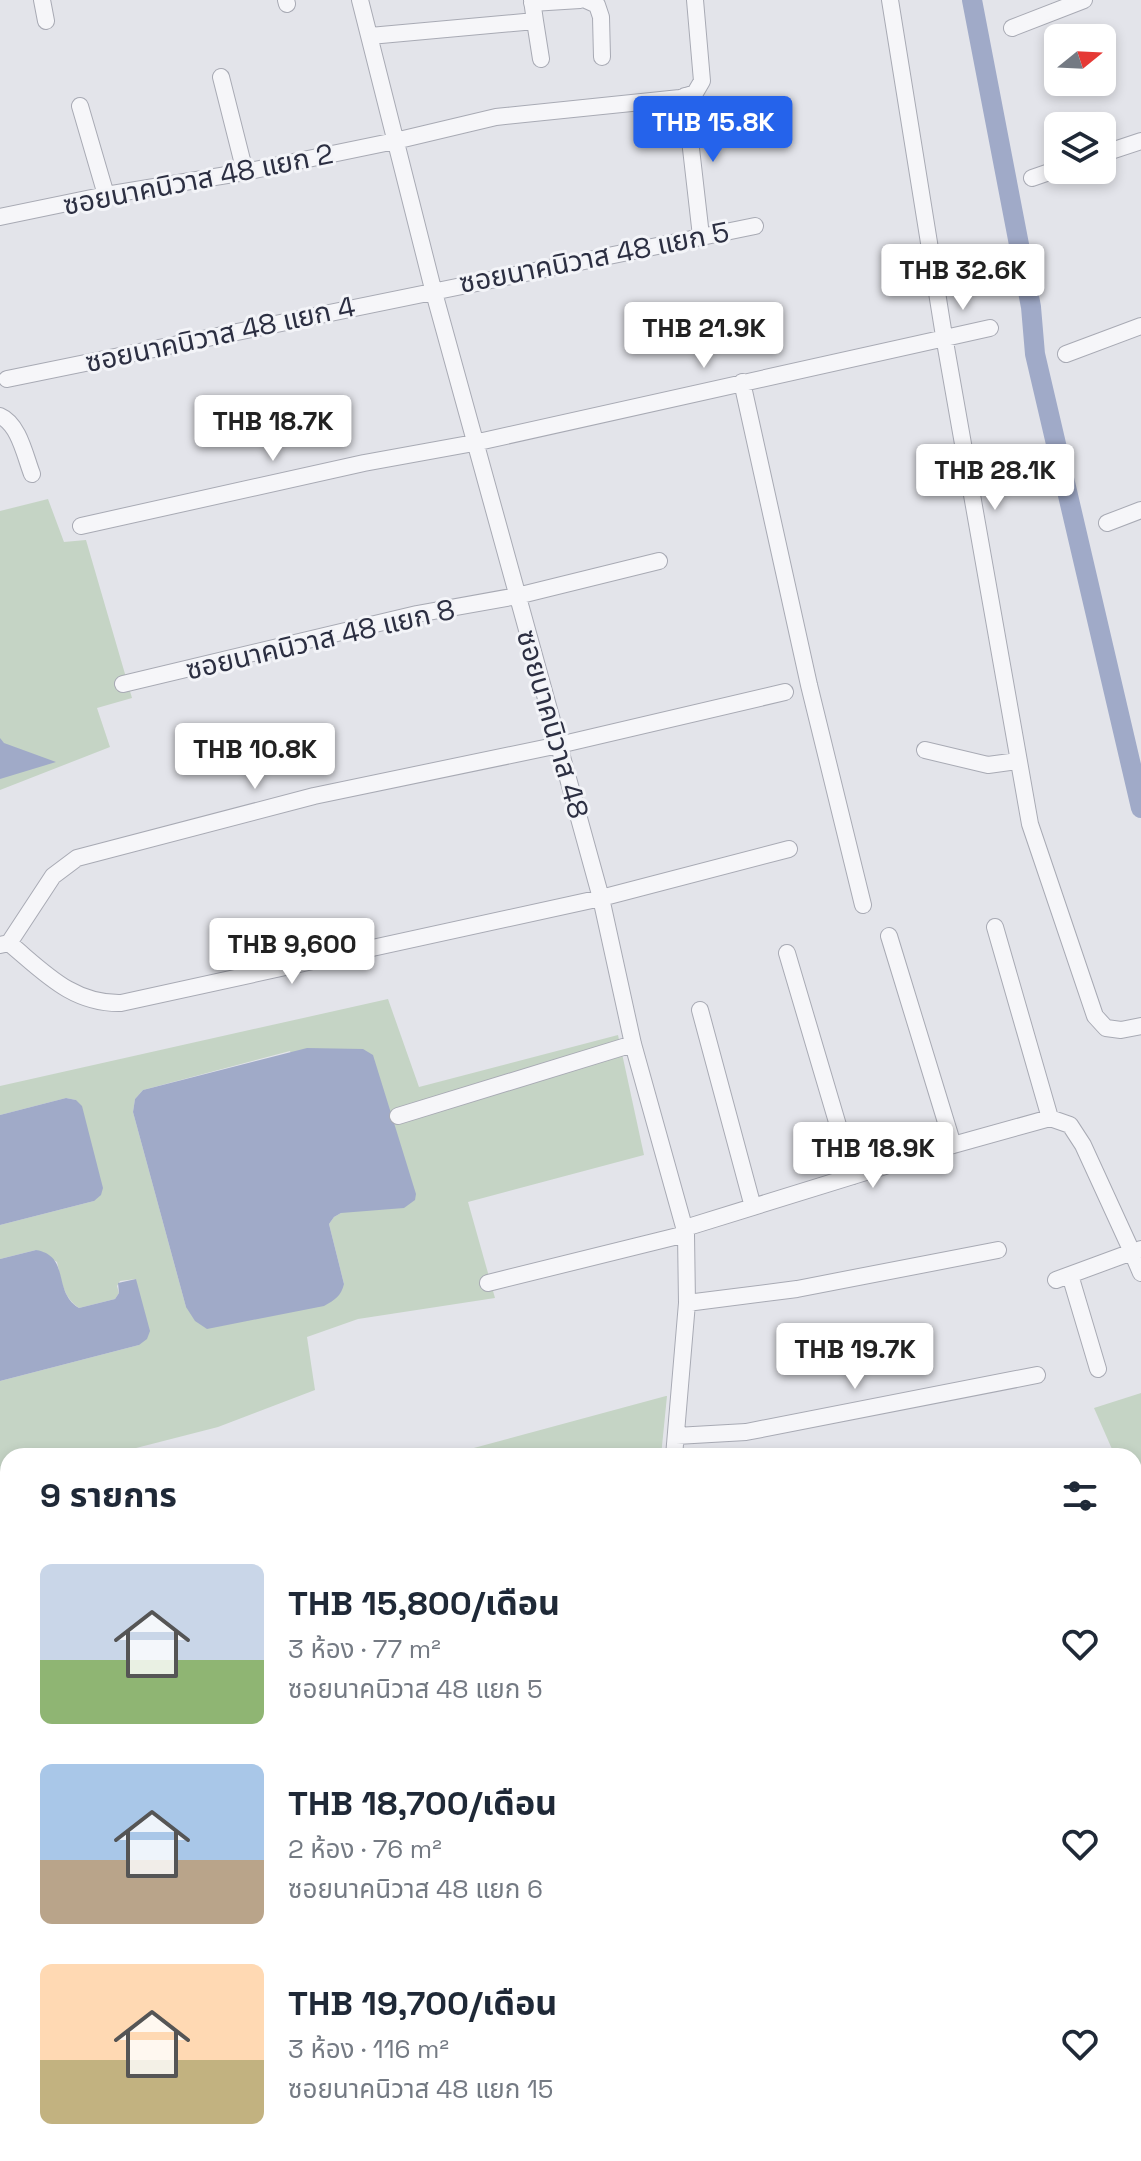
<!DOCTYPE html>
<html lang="th">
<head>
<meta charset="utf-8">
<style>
  :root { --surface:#fff; --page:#f2f2f3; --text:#1f2937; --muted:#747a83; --accent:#2563eb }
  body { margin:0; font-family:"Space Grotesk","Noto Sans Thai",sans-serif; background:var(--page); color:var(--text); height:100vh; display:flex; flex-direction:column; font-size:30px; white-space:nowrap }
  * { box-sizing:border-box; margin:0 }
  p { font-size:26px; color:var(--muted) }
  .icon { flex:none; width:44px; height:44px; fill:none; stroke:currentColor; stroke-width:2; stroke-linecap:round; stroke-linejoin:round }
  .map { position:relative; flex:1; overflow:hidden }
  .panel { position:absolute; left:0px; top:1448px; width:1142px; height:714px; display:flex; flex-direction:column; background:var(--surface); border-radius:24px 24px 0 0; box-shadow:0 4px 12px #0003 }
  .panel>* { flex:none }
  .needle { width:52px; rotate:72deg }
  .controls { position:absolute; left:1044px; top:24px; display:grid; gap:16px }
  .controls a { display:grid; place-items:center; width:72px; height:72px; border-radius:12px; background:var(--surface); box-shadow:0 4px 12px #0003; font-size:40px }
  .price { position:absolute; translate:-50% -68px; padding:0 18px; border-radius:8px; background:#fff; color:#222; font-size:26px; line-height:52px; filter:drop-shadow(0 2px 4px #0008) }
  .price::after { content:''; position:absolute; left:50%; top:48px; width:24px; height:18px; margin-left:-12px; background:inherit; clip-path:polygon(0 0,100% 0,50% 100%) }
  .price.on { background:var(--accent); color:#fff }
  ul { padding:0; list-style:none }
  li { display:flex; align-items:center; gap:24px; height:200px; padding:0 40px }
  li span { display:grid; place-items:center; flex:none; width:224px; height:160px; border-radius:12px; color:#555 }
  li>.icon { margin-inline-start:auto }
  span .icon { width:96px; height:96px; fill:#fffc; stroke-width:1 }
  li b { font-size:34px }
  h2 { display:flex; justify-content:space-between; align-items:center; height:96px; padding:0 40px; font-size:34px }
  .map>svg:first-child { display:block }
  .green { fill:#c5d4c5; fill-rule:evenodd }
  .water { fill:#a0aac8 }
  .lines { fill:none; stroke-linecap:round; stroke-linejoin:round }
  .canal { stroke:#a0aac8; stroke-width:20 }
  .minor-casing { stroke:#a8aab4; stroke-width:18 }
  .minor { stroke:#f6f6f9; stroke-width:16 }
  .labels { text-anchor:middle; stroke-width:6; stroke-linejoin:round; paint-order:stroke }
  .street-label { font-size:28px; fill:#2c2f42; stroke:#f3f4f8 }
</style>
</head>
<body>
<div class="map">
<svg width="1141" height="2161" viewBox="0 0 1141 2161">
  <rect width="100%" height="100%" fill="#e3e4ea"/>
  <!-- green -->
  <path class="green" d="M 48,499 L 64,542 L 86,540 L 132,698 L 97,708 L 110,747 L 0,790 L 0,511 Z
    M 388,999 L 419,1087 L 618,1035 L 644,1155 L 468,1202 L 495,1298 L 358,1319 L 307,1337 L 315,1390 L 218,1427 L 105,1456 L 8,1456 L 8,1481 L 0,1483 L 0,1381 L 139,1345 L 136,1279 L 120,1281 L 117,1286 L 119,1293 L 115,1299 L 79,1308 C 63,1298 61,1279 57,1262 L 36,1250 L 0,1259 L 0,1225 L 94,1201 L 76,1100 L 66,1098 L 0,1115 L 0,1086 ZM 290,1051 L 341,1213 L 334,1217 L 329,1224 L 344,1284 L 186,1307 L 133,1112 L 135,1099 L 143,1090 Z
    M 1141,1393 L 1141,1516 L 1134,1500 L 1134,1456 L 1115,1456 L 1094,1408 Z
    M 667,1396 L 661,1456 L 444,1456 L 666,1396 Z
    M 8,1565 L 8,1732 L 0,1735 L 0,1566 Z
    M 1141,1721 L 1141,1905 L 1134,1908 L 1134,1725 Z"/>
  <!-- water -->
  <path class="water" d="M 0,738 L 4,743 L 56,762 L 0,779 Z
    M 307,1048 L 363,1049 L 373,1055 L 416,1194 L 415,1200 L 404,1208 L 341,1213 L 334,1217 L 329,1224 L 344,1284 C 341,1296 335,1300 324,1306 L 207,1329 L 195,1321 L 186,1307 L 133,1112 L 135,1099 L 143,1090 Z
    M 66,1098 L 76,1100 L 82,1106 L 103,1188 L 101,1195 L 94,1201 L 0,1225 L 0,1115 Z
    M 36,1250 C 71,1256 52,1292 79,1308 L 115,1299 L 119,1293 L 118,1283 L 136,1279 L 150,1331 L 147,1339 L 139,1345 L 0,1381 L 0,1259 Z"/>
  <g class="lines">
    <!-- canal -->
    <path class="canal" d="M 972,0 L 1031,307 L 1035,354 L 1141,808"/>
    <!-- minor casing -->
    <g class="minor-casing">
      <path id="minor" d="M 42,0 L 46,21
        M 286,0 L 287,4
        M 360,0 L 433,289 L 601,898 L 633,1044 L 686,1234 L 687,1303 L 674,1456
        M 586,0 L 597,5 L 601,17 L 602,57
        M 890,0 L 944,336 L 1030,824 L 1095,1016 L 1106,1028 L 1121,1030 L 1141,1026
        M 532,3 L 580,0
        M 535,21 L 541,59
        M 1012,28 L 1084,0
        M 370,36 L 535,21 L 532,0
        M 221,77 L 245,172
        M 685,96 L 701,236
        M 80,106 L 106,195
        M 1102,154 L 1141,141
        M 1032,178 L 1058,169
        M 0,217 L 106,195 L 245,172 L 395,141 L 496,117 L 680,98 L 695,93 L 702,81 L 695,0
        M 1066,354 L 1141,326
        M 7,379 L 755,226
        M 742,382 L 809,685 L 863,905
        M 0,416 C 19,424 25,456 32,474
        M 1107,523 L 1141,510
        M 81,526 L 364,463 L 474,443 L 990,328
        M 123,684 L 417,614 L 517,596 L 659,561
        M 925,750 L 988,765 L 1018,761
        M 995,927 L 1050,1118
        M 889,936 L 953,1145
        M 9,943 C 44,972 72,1004 121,1003 L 601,898 L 789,849
        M 0,945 L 9,943 L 53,876 L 77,858 L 314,796 L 559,745 L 785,692
        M 787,953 L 853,1176
        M 700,1010 L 753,1207
        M 398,1116 L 633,1044
        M 685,1228 L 953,1145 L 1050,1118 L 1070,1125 L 1083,1145 L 1132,1252 L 1141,1249
        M 1070,1275 L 1098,1369
        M 1056,1280 L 1132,1252 L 1141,1273
        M 488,1283 L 686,1234
        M 687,1303 L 797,1289 L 998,1250
        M 676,1436 L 746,1432 L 1037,1375
        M 0,1864 L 8,1861
        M 0,1873 L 8,1900
        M 0,2045 L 8,2043
        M 258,2154 L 261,2161
        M 347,2154 L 350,2161
        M 433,2154 L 435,2161
        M 531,2154 L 534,2161
        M 616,2154 L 619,2161
        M 875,2154 L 876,2161
        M 222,2161 L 241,2154
        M 678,2161 L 719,2154"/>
    </g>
    <!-- minor -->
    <use href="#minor" class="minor"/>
  </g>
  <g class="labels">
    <!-- street labels -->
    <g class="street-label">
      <text transform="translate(198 179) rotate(-11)" y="10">ซอยนาคนิวาส 48 แยก 2</text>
      <text transform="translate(594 257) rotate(-11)" y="10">ซอยนาคนิวาส 48 แยก 5</text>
      <text transform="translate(220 334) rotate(-12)" y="10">ซอยนาคนิวาส 48 แยก 4</text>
      <text transform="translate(320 639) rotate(-13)" y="10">ซอยนาคนิวาส 48 แยก 8</text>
      <text transform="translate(553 724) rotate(74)" y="10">ซอยนาคนิวาส 48</text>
    </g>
  </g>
</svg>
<div class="controls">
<a><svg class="needle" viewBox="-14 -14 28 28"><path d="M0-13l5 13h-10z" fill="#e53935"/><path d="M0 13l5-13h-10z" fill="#747a83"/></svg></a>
<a><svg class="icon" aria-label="layers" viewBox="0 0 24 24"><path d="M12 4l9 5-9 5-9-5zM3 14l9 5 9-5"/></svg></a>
</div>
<b class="price on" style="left:713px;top:164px">THB 15.8K</b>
<b class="price" style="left:963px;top:312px">THB 32.6K</b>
<b class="price" style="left:704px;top:370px">THB 21.9K</b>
<b class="price" style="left:273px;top:463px">THB 18.7K</b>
<b class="price" style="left:995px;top:512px">THB 28.1K</b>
<b class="price" style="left:255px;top:791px">THB 10.8K</b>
<b class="price" style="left:292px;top:986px">THB 9,600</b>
<b class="price" style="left:873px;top:1190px">THB 18.9K</b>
<b class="price" style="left:855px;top:1391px">THB 19.7K</b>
<section class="panel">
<h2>9 รายการ<svg class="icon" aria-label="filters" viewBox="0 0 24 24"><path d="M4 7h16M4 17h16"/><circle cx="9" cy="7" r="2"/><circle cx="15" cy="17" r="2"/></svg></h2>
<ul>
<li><span style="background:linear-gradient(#c9d6e8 60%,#8fb573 0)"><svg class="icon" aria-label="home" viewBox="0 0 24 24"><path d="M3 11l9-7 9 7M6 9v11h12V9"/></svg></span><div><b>THB 15,800/เดือน</b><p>3 ห้อง · 77 m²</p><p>ซอยนาคนิวาส 48 แยก 5</p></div><svg class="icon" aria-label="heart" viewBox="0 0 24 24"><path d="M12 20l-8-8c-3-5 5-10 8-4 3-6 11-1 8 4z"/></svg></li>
<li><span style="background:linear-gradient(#a9c7e8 60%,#b9a48a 0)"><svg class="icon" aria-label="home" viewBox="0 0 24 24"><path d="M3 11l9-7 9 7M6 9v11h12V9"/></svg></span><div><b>THB 18,700/เดือน</b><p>2 ห้อง · 76 m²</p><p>ซอยนาคนิวาส 48 แยก 6</p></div><svg class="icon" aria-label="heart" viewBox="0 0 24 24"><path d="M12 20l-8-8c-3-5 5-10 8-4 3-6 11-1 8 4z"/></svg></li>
<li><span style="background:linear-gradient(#ffd9b3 60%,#c2b280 0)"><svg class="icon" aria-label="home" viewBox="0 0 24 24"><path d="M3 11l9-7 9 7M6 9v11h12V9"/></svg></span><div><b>THB 19,700/เดือน</b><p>3 ห้อง · 116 m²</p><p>ซอยนาคนิวาส 48 แยก 15</p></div><svg class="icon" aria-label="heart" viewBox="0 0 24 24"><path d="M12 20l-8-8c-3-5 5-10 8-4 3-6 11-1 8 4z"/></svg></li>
</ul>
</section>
</div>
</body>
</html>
